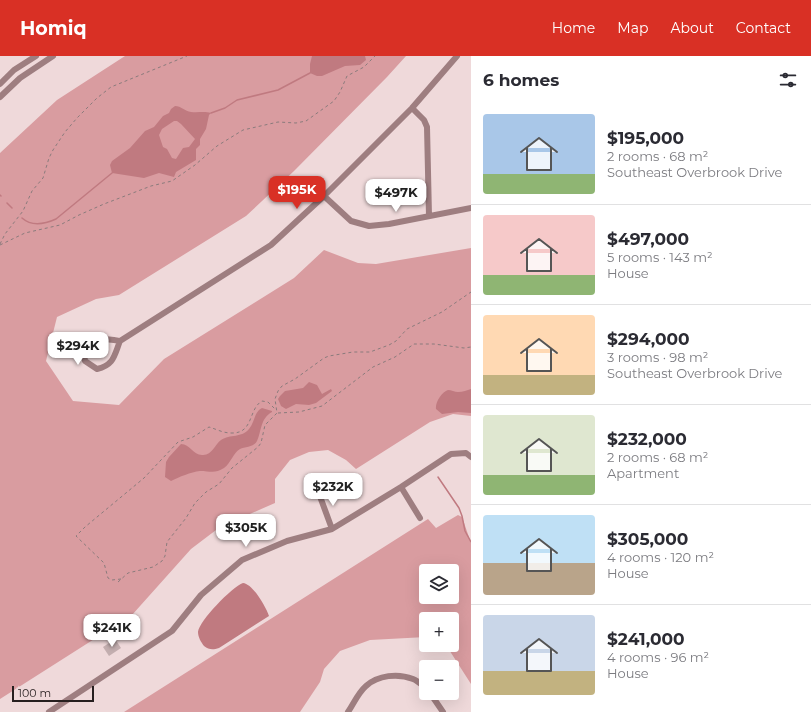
<!DOCTYPE html>
<html lang="en">
<head>
<meta charset="utf-8">
<style>
  :root { --surface:#fff; --page:#f7f7f7; --text:#2b2b33; --muted:#7c7c81; --line:#e1e1e2; --accent:#d93025 }
  body { margin:0; font-family:Montserrat,sans-serif; background:var(--page); color:var(--text); height:100vh; display:flex; flex-direction:column; font-size:15px; white-space:nowrap }
  * { box-sizing:border-box; margin:0 }
  p { font-size:13px; color:var(--muted) }
  .icon { flex:none; width:22px; height:22px; fill:none; stroke:currentColor; stroke-width:2; stroke-linecap:round; stroke-linejoin:round }
  .map { position:relative; flex:1; overflow:hidden }
  .sheet { display:flex; flex-direction:column; background:var(--surface); width:340px }
  .sheet>* { flex:none }
  .buttons { position:absolute; left:419px; top:508px; display:grid; gap:8px }
  .buttons a { display:grid; place-items:center; width:40px; height:40px; border-radius:4px; background:var(--surface); box-shadow:0 4px 16px #0002; font-size:20px }
  .scale { position:absolute; left:12px; bottom:10px; width:82px; box-sizing:border-box; padding-left:4px; border:2px solid #271f1f; border-top:0; font-size:11px; line-height:14px; white-space:nowrap; color:#271f1f; -webkit-text-stroke:3px #efd9da; paint-order:stroke }
  .price { position:absolute; translate:-50% -34px; padding:0 9px; border-radius:8px; background:#fff; color:#222; font-size:13px; line-height:26px; filter:drop-shadow(0 1px 2px #0008) }
  .price::after { content:''; position:absolute; left:50%; top:24px; width:12px; height:9px; margin-left:-6px; background:inherit; clip-path:polygon(0 0,100% 0,50% 100%) }
  .price.on { background:var(--accent); color:#fff }
  ul { padding:0; list-style:none }
  li { display:flex; align-items:center; gap:12px; height:100px; padding:0 12px }
  li+li { border-top:1px solid var(--line) }
  li span { display:grid; place-items:center; flex:none; width:112px; height:80px; border-radius:4px; color:#555 }
  li>.icon { margin-inline-start:auto }
  span .icon { width:48px; height:48px; fill:#fffc; stroke-width:1 }
  li b { font-size:17px }
  h2 { display:flex; justify-content:space-between; align-items:center; height:48px; padding:0 12px; font-size:17px }
  header { display:flex; align-items:center; gap:24px; box-sizing:border-box; height:56px; padding:0 20px; background:var(--accent); color:#fff }
  header strong { font-size:19px }
  nav { display:flex; gap:22px; margin-inline-start:auto; font-size:14px }
  main { display:flex; flex:1; min-height:0 }
  .map>svg:first-child { display:block }
  .green { fill:#d99ca0; fill-rule:evenodd }
  .water { fill:#c07a80; fill-rule:evenodd }
  .lines { fill:none; stroke-linecap:round; stroke-linejoin:round }
  .stream { stroke:#c07a80; stroke-width:1.5 }
  .building { fill:#c3aeaf }
  .path { stroke:#8a7b7c; stroke-width:1; stroke-dasharray:3 3; stroke-linecap:butt }
  .street { stroke:#9e7e80; stroke-width:6 }
</style>
</head>
<body>
<header>
<strong>Homiq</strong>
<nav><a>Home</a><a>Map</a><a>About</a><a>Contact</a></nav>
</header>
<main>
<div class="map">
<svg width="471" height="656" viewBox="0 0 471 656">
  <rect width="100%" height="100%" fill="#efd9da"/>
  <!-- green -->
  <path class="green" d="M 125,0 L 406,0 L 387,21 L 294,115 L 246,160 L 119,239 L 96,243 L 57,261 L 46,305 L 73,345 L 119,349 L 164,303 L 294,222 L 324,194 L 358,207 L 376,208 L 471,192 L 471,360 L 453,358 L 430,366 L 356,413 L 346,404 L 328,394 L 309,396 L 290,404 L 275,423 L 275,447 L 220,471 L 191,493 L 132,559 L 0,643 L 0,97 L 57,44 Z
    M 458,459 L 462,461 L 471,487 L 471,628 L 446,589 L 452,589 L 452,563 L 426,563 L 426,581 L 370,584 L 340,595 L 324,613 L 320,626 L 300,656 L 124,656 L 428,463 L 436,472 ZM 426,515 L 452,515 L 452,541 L 426,541 Z"/>
  <!-- water -->
  <path class="water" d="M 312,0 L 365,0 L 366,4 L 360,9 L 345,10 L 322,20 L 317,20 L 310,17 L 310,8 Z
    M 175,50 C 181,50 185,55 191,56 C 198,57 204,55 211,57 L 209,59 L 206,73 L 200,83 L 200,89 L 196,93 L 196,104 L 176,116 L 174,121 L 159,117 L 144,122 L 112,117 L 110,109 L 112,105 L 130,92 L 145,75 L 154,71 L 163,60 L 169,57 L 171,53 ZM 174,65 L 177,65 L 181,68 L 195,83 L 189,91 L 183,92 L 176,103 L 172,102 L 167,93 L 163,91 L 159,79 L 162,73 Z
    M 309,326 L 317,329 L 322,338 L 331,333 L 332,335 L 316,347 L 309,349 L 296,348 L 286,353 L 281,350 L 278,343 L 280,340 L 285,335 L 303,332 Z
    M 471,333 L 471,357 L 458,356 L 442,358 L 436,353 C 435,346 442,336 448,334 C 451,334 455,336 458,336 C 463,336 467,334 471,333 Z
    M 262,352 L 272,355 L 272,356 C 260,363 262,374 257,385 C 254,391 245,391 240,393 C 233,397 231,407 224,412 C 215,418 210,415 200,415 C 191,416 179,421 171,425 L 165,421 L 166,406 L 169,401 L 181,388 C 190,388 193,399 202,399 C 212,400 215,388 221,384 C 230,378 242,382 249,373 C 255,366 254,356 262,352 Z
    M 243,527 C 253,528 266,551 269,560 L 219,592 C 213,594 209,594 204,590 C 201,586 198,581 198,576 C 199,565 232,531 243,527 Z"/>
  <g class="lines">
    <!-- stream -->
    <path class="stream" d="M 211,57 L 225,52 L 237,44 L 278,34 L 310,17
      M 0,139 L 1,140
      M 7,147 L 12,152
      M 22,162 C 32,171 45,168 56,163 L 112,117
      M 438,421 L 459,452 L 462,460 L 465,475 L 471,486"/>
  </g>
  <!-- building -->
  <path class="building" d="M 115,583 L 121,592 L 109,600 L 103,591 Z"/>
  <g class="lines">
    <!-- path -->
    <path class="path" d="M 0,188 L 5,178 L 23,155 L 32,135 L 43,122 L 49,102 L 53,94 L 65,76 L 77,62 L 97,42 L 111,31 L 187,0
      M 0,189 L 25,177 L 60,169 L 79,159 L 104,148 L 151,130 L 172,125 L 195,109 L 217,90 L 243,74 L 278,66 L 296,67 L 306,65 L 334,45 L 340,36 L 347,20 L 364,11 L 375,0
      M 278,357 L 299,356 L 322,350 L 373,311 L 395,301 L 414,288 L 434,288 L 464,292 L 471,291
      M 121,523 L 112,524 L 108,522 L 104,507 L 76,480 L 85,471 L 144,422 L 178,386 L 193,381 L 209,371 C 216,373 223,377 231,377 C 254,378 248,353 262,345 L 268,346 L 276,354
      M 118,526 L 128,517 L 153,511 L 162,505 L 165,500 L 167,486 L 186,462 L 195,447 L 206,436 L 219,428 L 232,412 L 258,391 L 261,387 L 265,369 L 277,357 L 275,343 L 278,335 L 282,330 L 295,323 L 324,302 L 329,300 L 353,296 L 370,296 L 389,289 L 396,285 L 407,273 L 442,256 L 471,236"/>
    <!-- street -->
    <path class="street" d="M 0,28 L 14,14 L 36,0
      M 0,41 L 20,22 L 53,0
      M 412,52 L 424,64 L 427,71 L 429,160
      M 324,140 L 351,165 L 369,170 L 389,168 L 471,152
      M 120,285 C 102,282 80,278 85,305 L 97,313 C 114,309 114,300 120,285 L 271,189 L 324,140 L 412,52 L 457,0
      M 401,431 L 420,462
      M 318,435 L 332,473
      M 430,637 L 443,656
      M 49,656 L 172,575 L 201,539 L 242,504 L 287,485 L 332,473 L 401,431 L 451,398 L 466,397 L 471,401
      M 348,656 C 354,647 358,637 366,630 C 378,619 398,617 413,623 C 418,625 422,629 426,632"/>
  </g>
</svg>
<div class="buttons">
<a><svg class="icon" aria-label="layers" viewBox="0 0 24 24"><path d="M12 4l9 5-9 5-9-5zM3 14l9 5 9-5"/></svg></a>
<a>+</a>
<a>−</a>
</div>
<div class="scale">100 m</div>
<b class="price on" style="left:297px;top:154px">$195K</b>
<b class="price" style="left:396px;top:157px">$497K</b>
<b class="price" style="left:78px;top:310px">$294K</b>
<b class="price" style="left:333px;top:451px">$232K</b>
<b class="price" style="left:246px;top:492px">$305K</b>
<b class="price" style="left:112px;top:592px">$241K</b>
</div>
<section class="sheet">
<h2>6 homes<svg class="icon" aria-label="filters" viewBox="0 0 24 24"><path d="M4 7h16M4 17h16"/><circle cx="9" cy="7" r="2"/><circle cx="15" cy="17" r="2"/></svg></h2>
<ul>
<li><span style="background:linear-gradient(#a9c7e8 75%,#8fb573 0)"><svg class="icon" aria-label="home" viewBox="0 0 24 24"><path d="M3 11l9-7 9 7M6 9v11h12V9"/></svg></span><div><b>$195,000</b><p>2 rooms · 68 m²</p><p>Southeast Overbrook Drive</p></div></li>
<li><span style="background:linear-gradient(#f6c9c9 75%,#8fb573 0)"><svg class="icon" aria-label="home" viewBox="0 0 24 24"><path d="M3 11l9-7 9 7M6 9v11h12V9"/></svg></span><div><b>$497,000</b><p>5 rooms · 143 m²</p><p>House</p></div></li>
<li><span style="background:linear-gradient(#ffd9b3 75%,#c2b280 0)"><svg class="icon" aria-label="home" viewBox="0 0 24 24"><path d="M3 11l9-7 9 7M6 9v11h12V9"/></svg></span><div><b>$294,000</b><p>3 rooms · 98 m²</p><p>Southeast Overbrook Drive</p></div></li>
<li><span style="background:linear-gradient(#dfe7d0 75%,#8fb573 0)"><svg class="icon" aria-label="home" viewBox="0 0 24 24"><path d="M3 11l9-7 9 7M6 9v11h12V9"/></svg></span><div><b>$232,000</b><p>2 rooms · 68 m²</p><p>Apartment</p></div></li>
<li><span style="background:linear-gradient(#bfe0f5 60%,#b9a48a 0)"><svg class="icon" aria-label="home" viewBox="0 0 24 24"><path d="M3 11l9-7 9 7M6 9v11h12V9"/></svg></span><div><b>$305,000</b><p>4 rooms · 120 m²</p><p>House</p></div></li>
<li><span style="background:linear-gradient(#c9d6e8 70%,#c2b280 0)"><svg class="icon" aria-label="home" viewBox="0 0 24 24"><path d="M3 11l9-7 9 7M6 9v11h12V9"/></svg></span><div><b>$241,000</b><p>4 rooms · 96 m²</p><p>House</p></div></li>
</ul>
</section>
</main>
</body>
</html>
